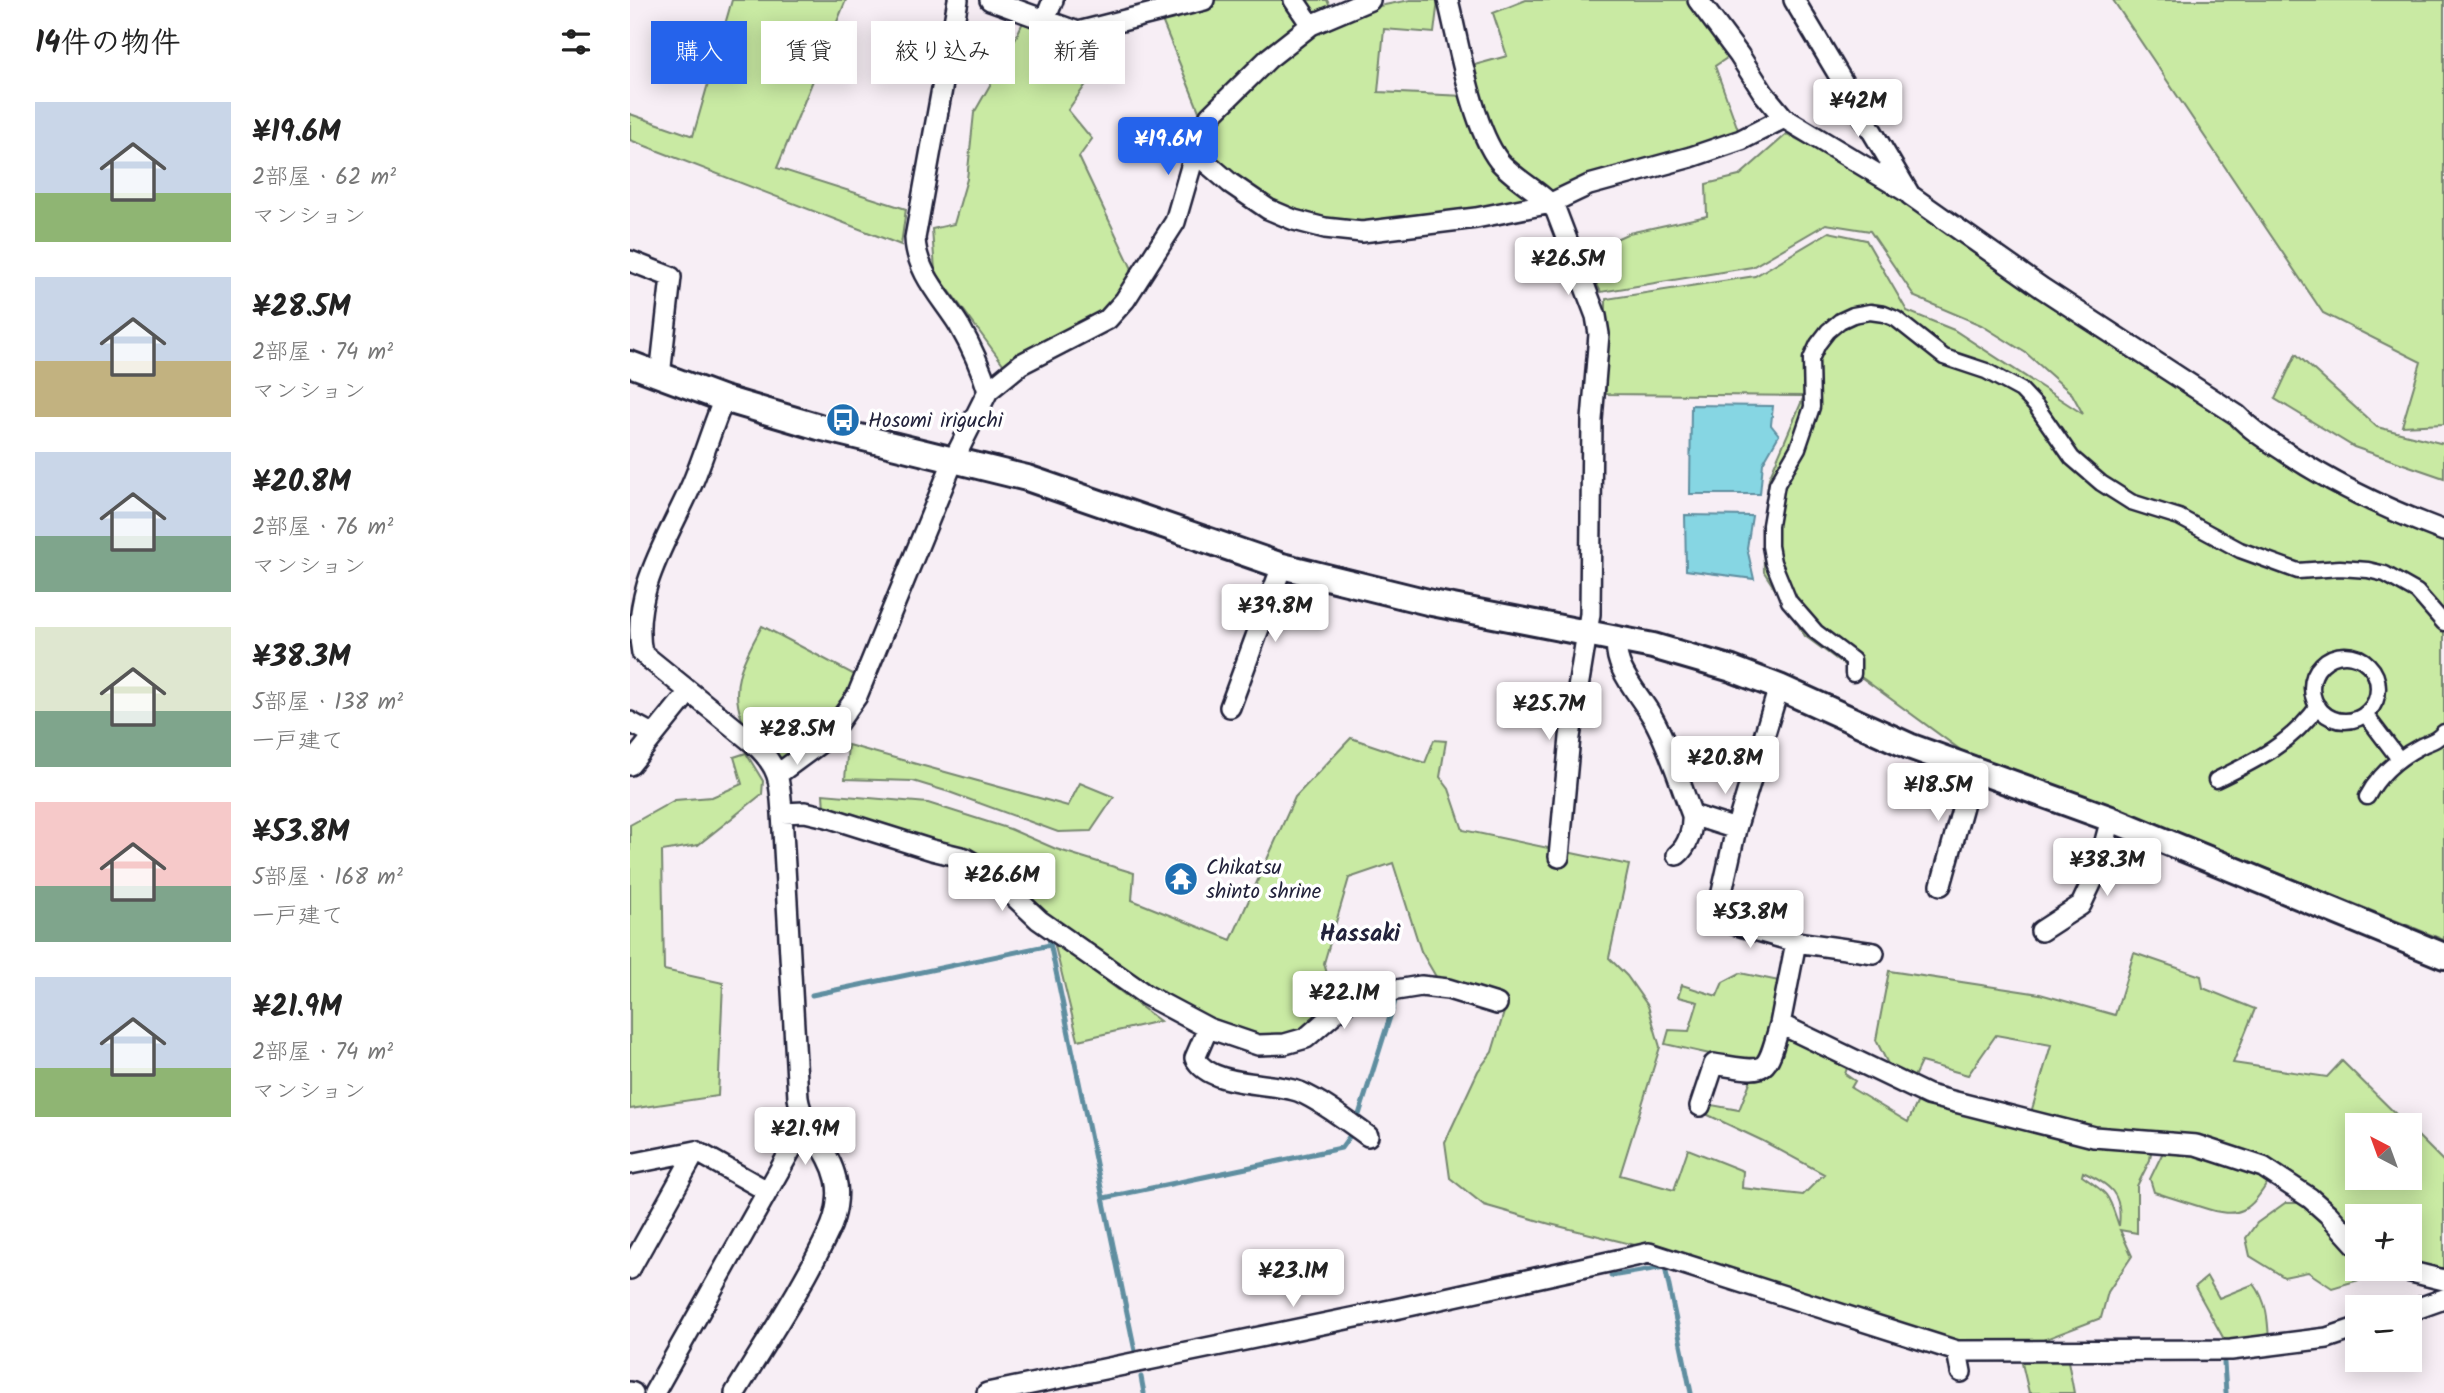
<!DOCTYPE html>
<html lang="ja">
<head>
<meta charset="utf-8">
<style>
  :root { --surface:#fff; --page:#f2f2f2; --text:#222; --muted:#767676; --accent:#2563eb }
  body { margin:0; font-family:Kalam,"Klee One",sans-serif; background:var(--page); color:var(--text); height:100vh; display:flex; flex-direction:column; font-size:26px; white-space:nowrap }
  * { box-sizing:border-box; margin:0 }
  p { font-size:23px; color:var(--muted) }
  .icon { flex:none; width:38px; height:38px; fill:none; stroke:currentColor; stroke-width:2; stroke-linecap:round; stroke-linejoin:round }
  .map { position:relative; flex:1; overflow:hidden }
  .side { display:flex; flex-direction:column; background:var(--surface); width:630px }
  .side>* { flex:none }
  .guide { position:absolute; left:21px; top:21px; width:665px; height:63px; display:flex; gap:14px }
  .needle { width:46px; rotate:319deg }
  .fabs { position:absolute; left:1715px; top:1113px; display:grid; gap:14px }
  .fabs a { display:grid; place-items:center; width:77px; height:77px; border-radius:0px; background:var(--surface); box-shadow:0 4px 18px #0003; font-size:35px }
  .price { position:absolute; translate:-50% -60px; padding:0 16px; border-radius:7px; background:#fff; color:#222; font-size:23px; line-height:46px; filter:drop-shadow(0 2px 4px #0008) }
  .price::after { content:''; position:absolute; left:50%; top:42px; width:21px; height:16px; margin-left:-10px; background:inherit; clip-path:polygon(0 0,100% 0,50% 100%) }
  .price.current { background:var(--accent); color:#fff }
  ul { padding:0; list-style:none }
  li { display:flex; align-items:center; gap:21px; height:175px; padding:0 35px }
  li span { display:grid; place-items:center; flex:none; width:196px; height:140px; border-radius:0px; color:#555 }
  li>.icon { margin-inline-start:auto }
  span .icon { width:84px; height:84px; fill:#fffc; stroke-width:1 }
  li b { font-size:30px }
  h2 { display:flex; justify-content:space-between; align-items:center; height:84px; padding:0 35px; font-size:30px }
  .chip { padding:0 24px; border-radius:0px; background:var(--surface); box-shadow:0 4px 18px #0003; font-size:24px; line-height:63px }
  .chip.current { background:var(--accent); color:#fff }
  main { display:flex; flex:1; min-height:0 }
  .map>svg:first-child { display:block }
  .green { fill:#c9eaa3; stroke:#76866f; stroke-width:2; fill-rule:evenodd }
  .water { fill:#86d6e3; stroke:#5e8ea0; stroke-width:2 }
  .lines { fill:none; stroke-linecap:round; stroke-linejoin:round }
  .stream { stroke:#5e8ea0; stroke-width:5 }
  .pedestrian-casing { stroke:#22223b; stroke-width:19 }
  .minor-casing { stroke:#22223b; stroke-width:24 }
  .tertiary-casing { stroke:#22223b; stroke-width:30 }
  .pedestrian { stroke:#fff; stroke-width:14 }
  .minor { stroke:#fff; stroke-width:19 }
  .tertiary { stroke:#fff; stroke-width:24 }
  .labels { text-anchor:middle; stroke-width:7; stroke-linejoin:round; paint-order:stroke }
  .poi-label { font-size:21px; fill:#22223b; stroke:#fff; text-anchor:start }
  .quarter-label { font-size:24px; font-weight:bold; fill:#22223b; stroke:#fff }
</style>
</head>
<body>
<main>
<section class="side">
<h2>14件の物件<svg class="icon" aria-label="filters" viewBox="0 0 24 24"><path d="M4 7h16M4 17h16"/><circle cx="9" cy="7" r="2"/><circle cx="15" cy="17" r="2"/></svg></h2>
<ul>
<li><span style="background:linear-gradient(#c9d6e8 65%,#8fb573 0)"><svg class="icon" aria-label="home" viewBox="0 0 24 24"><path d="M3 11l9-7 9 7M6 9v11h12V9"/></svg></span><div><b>¥19.6M</b><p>2部屋 · 62 m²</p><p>マンション</p></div></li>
<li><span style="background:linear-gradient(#c9d6e8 60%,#c2b280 0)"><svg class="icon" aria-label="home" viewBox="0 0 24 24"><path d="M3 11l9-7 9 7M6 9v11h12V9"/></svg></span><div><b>¥28.5M</b><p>2部屋 · 74 m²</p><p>マンション</p></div></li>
<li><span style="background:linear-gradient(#c9d6e8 60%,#7fa58c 0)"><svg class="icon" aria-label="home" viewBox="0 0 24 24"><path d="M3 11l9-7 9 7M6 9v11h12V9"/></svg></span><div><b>¥20.8M</b><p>2部屋 · 76 m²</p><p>マンション</p></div></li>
<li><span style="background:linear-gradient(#dfe7d0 60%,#7fa58c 0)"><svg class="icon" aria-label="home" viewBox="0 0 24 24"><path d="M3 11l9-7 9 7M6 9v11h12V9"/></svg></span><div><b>¥38.3M</b><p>5部屋 · 138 m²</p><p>一戸建て</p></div></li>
<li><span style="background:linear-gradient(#f6c9c9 60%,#7fa58c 0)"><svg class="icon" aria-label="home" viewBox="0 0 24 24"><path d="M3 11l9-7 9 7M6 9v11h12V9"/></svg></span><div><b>¥53.8M</b><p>5部屋 · 168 m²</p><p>一戸建て</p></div></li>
<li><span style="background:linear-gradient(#c9d6e8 65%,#8fb573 0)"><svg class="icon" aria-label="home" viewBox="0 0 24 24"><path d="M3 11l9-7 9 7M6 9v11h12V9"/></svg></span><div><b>¥21.9M</b><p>2部屋 · 74 m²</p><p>マンション</p></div></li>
</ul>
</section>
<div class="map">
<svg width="1814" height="1393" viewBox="0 0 1814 1393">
  <rect width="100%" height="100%" fill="#f7eef5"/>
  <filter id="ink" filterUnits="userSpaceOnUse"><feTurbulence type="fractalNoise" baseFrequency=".0143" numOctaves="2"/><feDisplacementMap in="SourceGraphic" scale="14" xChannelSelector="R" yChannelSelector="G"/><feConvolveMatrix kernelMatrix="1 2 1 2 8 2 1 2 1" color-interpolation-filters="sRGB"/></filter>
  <g filter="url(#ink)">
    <!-- green -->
    <path class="green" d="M 102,0 L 216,0 L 147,168 L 276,209 L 271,245 L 0,140 L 0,114 L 63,136 Z
      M 576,0 L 697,0 L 701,9 L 571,116 L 531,18 Z
      M 780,0 L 808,0 L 804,33 L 754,29 L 748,92 L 835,96 L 905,200 L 745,227 L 684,220 L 635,202 L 579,155 L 575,147 L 588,113 L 690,26 L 734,9 Z
      M 896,0 L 1061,0 L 1100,56 L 1085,66 L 1110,135 L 918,197 L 866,148 L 841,66 L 877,56 L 863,13 Z
      M 1483,0 L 1814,0 L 1814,424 L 1772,426 L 1791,362 L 1693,313 Z
      M 394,20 L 449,38 L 464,73 L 438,110 L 462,139 L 449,157 L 503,271 L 484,303 L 466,322 L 376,368 L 305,271 L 302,229 L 324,224 L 337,179 L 344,113 L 380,50 Z
      M 1157,134 L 1270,192 L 1467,331 L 1814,537 L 1814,940 L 1470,801 L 1332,751 L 1175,636 L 1134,572 L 1133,524 L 1139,478 L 1174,396 L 976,394 L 976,299 L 1125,276 L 1199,232 L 1236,240 L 1277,311 L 1324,330 L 1453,414 L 1442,394 L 1396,353 L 1351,325 L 1285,297 L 1240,231 L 1196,224 L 1122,267 L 971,292 L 951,255 L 999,233 L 1077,216 L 1076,184 L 1109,176 Z
      M 1666,354 L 1747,427 L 1814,444 L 1814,478 L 1724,447 L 1645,399 Z
      M 132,626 L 225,675 C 216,717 185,737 153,762 C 143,752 117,731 112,719 C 98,683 116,656 132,626 Z
      M 721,738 L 795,763 L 804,740 L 816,741 L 810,777 L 819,789 L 833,830 L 999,865 L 979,958 L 997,976 L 1018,1006 L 1030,1047 L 990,1175 L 1044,1190 L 1058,1149 L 1113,1171 L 1112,1188 L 1173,1195 L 1194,1174 L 1133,1141 L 1076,1114 L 1082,1105 L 1109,1110 L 1122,1077 L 1155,1032 L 1219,1062 L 1215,1074 L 1225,1081 L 1221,1088 L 1278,1122 L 1288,1101 L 1369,1123 L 1459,1141 L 1522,1145 L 1520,1160 L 1507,1186 L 1507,1233 L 1490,1230 L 1502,1256 L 1478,1292 L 1471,1318 L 1408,1342 L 1328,1342 L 1017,1248 L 920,1224 L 854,1205 L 820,1178 L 815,1142 L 848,1071 L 862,1052 L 875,1009 L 816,994 L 791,951 L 763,863 L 719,878 L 694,963 L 706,1006 L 675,1034 L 620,1037 L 526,994 L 416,918 L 368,874 L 194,809 L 193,794 L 298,803 L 380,829 L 426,849 L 504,873 L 502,900 L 601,940 L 665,797 ZM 1453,1172 C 1480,1185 1493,1193 1489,1226 C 1478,1194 1481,1196 1452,1176 Z
      M 218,745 L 438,806 L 450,783 L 484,797 L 461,831 L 428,832 L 319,792 L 283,781 L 215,779 Z
      M 116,753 L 133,781 L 132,794 L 68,845 L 32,851 L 34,970 L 93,983 L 88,1096 L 0,1109 L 0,825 L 45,800 L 82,797 L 112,784 L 104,757 Z
      M 424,942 L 530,1021 L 448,1040 Z
      M 1504,953 L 1571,976 L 1573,988 L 1625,1009 L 1603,1063 L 1697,1077 L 1712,1061 L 1777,1125 L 1727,1125 L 1727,1178 L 1780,1178 L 1780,1128 L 1814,1162 L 1814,1273 L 1780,1265 L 1780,1216 L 1727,1216 L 1727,1238 L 1594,1149 L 1467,1135 L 1400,1116 L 1421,1045 L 1366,1035 L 1338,1075 L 1291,1062 L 1282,1081 L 1260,1068 L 1246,1040 L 1259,971 L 1410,994 L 1485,1015 Z
      M 1110,973 L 1149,981 L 1133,1061 L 1093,1057 L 1035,1044 L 1039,1030 L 1059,1031 L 1068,1002 L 1048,997 L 1052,985 L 1087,996 L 1093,982 Z
      M 1534,1150 L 1564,1151 L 1641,1177 C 1620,1212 1610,1220 1571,1207 C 1555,1202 1539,1197 1524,1192 L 1520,1179 Z
      M 1655,1203 L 1672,1203 L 1727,1254 L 1727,1269 L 1739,1269 L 1739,1277 L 1702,1288 L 1678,1272 L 1654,1277 L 1620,1256 L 1616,1238 L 1627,1223 Z
      M 1577,1277 L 1589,1298 L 1624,1284 C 1637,1301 1638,1320 1639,1341 L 1595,1341 L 1565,1287 Z
      M 1391,1359 L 1438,1361 L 1444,1393 L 1399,1393 Z"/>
    <!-- water -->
    <path class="water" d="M 1061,405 L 1143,406 L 1141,425 L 1149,435 L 1133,463 L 1130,494 L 1060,494 Z
      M 1055,515 L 1122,516 L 1117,548 L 1124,579 L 1056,570 Z"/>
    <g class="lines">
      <!-- stream -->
      <path class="stream" d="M 419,938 L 505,1351
        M 182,995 L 420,945
        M 727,1121 L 765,1001
        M 474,1198 L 711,1148 L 719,1137
        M 981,1276 L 1035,1267 L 1061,1393
        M 1594,1363 L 1596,1393
        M 511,1377 L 514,1393"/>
      <!-- pedestrian casing -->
      <g class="pedestrian-casing">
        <path id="pedestrian" d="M1682 688a33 33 0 1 1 66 0a33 33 0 1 1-66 0Z
          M 1223,674 L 1223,660 L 1186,632 L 1159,601 L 1143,562 L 1140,546 L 1140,525 L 1147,484 L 1168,448 L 1182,407 L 1181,359 L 1188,344 L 1198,331 L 1210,321 L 1223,315 L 1240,312 L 1254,314 L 1266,319 L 1314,357 L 1356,371 L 1391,390 L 1406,406 L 1442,458 L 1471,483 L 1501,502 L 1549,517 L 1610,550 L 1668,571 L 1710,568 L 1738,570 L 1755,574 L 1787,592 L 1814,623
          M 1735,714 L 1769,759
          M 1586,780 C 1625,761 1662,743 1688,706
          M 1737,797 C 1749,774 1768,758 1791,746 C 1801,741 1805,742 1814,732"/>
      </g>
      <!-- minor casing -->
      <g class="minor-casing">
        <path id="minor" d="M 360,0 L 448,32 L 574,0
          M 664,0 L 681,25
          M 818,0 C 829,44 842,126 869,161 C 885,180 915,194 926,211 L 966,316 L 969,334 L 962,420 L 960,614 L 940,737 L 929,857
          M 1068,0 L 1109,55 L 1134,94 L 1154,118 L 1277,192
          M 1164,0 L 1280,195 L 1412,288 L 1607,415 C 1621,430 1637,440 1654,451 C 1704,485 1758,510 1814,531
          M 415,20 L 423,0
          M 565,153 L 600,183 L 638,209 L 664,220 L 695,228 L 732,232 L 846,218 L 921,203 L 959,185 L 1061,157 L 1111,140 L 1154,118
          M 0,261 L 41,277 L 30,376
          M 358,391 L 391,364 L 478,319 L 495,300 L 545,222 L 569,139 L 580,116 L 639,58 L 681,25 L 740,0
          M 94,399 C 82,427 74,456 62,484 C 39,537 0,593 12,653 L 123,743 C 149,766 150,780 152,813 L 168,1098 C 173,1129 199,1148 206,1179 C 210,1195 206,1217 199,1231 C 173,1287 137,1340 105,1393
          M 987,638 C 982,669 1010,694 1024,720 C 1040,749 1050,784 1062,815 L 1106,829
          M 1149,687 L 1106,829 L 1086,919 L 1166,942 L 1244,953
          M 600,707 L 652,566
          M 0,722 L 24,735
          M 0,765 L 59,692
          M 148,774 L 197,738 L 227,696 L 324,459 L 358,391 C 351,368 341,346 329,325 C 312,298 286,272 285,238 L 328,0
          M 152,813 L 175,812 L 197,817 L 302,850 L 335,858 L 357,871 L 409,920 L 516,995 L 578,1028 L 628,1045 L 655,1044 L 676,1038 L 723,997 L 791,986 L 818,989 L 867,1004
          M 1047,855 C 1058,846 1063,830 1062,815
          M 1311,885 L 1343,770
          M 1411,931 L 1451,905 L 1467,871 L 1481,819
          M 1166,942 L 1150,1024 L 1298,1095 L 1464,1137 L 1566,1145 L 1633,1167 L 1680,1198 L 1698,1214 L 1727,1246
          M 578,1028 L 565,1058 C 580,1088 643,1081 670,1092 C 693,1102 717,1121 738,1136
          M 1070,1106 L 1084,1064 C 1138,1072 1135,1077 1150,1024
          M 0,1164 L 66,1151 L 137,1191
          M 0,1269 L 66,1151
          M 1769,1269 L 1814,1280
          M 1780,1311 L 1814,1299
          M 1327,1351 L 1331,1372
          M 0,1392 L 3,1393
          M 24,1393 L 176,1123
          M 357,1393 L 770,1308 L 1019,1253 L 1327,1351 L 1601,1350 L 1697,1338 L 1727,1328"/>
      </g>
      <!-- tertiary casing -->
      <g class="tertiary-casing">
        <path id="tertiary" d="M 0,364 L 94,399 L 189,427 L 397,478 L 652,566 L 802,603 L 1023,646 L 1102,669 L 1149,687 L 1279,746 L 1481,819 L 1814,956"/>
      </g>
      <!-- pedestrian -->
      <use href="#pedestrian" class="pedestrian"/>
      <!-- minor -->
      <use href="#minor" class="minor"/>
      <!-- tertiary -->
      <use href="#tertiary" class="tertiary"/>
    </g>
  </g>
  <!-- icons -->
  <defs>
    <g id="bus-disc" transform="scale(1.75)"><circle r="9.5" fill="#1f6fb2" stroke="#fff"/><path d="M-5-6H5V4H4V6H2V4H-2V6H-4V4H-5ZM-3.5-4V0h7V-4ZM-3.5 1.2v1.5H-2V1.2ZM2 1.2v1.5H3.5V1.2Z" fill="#fff"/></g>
    <g id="temple-disc" transform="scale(1.75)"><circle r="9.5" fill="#1f6fb2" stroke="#fff"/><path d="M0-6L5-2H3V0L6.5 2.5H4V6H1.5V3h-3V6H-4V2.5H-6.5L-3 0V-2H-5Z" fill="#fff"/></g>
  </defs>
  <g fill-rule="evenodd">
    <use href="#bus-disc" x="213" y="420"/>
    <use href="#temple-disc" x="551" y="879"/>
  </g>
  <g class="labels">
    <!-- poi labels -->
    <g class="poi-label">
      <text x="238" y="427">Hosomi iriguchi</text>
      <text x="576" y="874">Chikatsu<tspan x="576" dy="24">shinto shrine</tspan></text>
    </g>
    <!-- quarter labels -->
    <g class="quarter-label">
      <text x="730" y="941">Hassaki</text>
    </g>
  </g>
</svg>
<div class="fabs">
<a><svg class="needle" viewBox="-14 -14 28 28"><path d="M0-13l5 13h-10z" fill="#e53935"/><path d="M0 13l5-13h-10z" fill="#767676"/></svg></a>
<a>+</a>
<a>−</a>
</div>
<b class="price" style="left:1228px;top:139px">¥42M</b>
<b class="price current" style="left:538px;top:177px">¥19.6M</b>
<b class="price" style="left:938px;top:297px">¥26.5M</b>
<b class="price" style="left:645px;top:644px">¥39.8M</b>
<b class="price" style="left:919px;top:742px">¥25.7M</b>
<b class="price" style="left:167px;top:767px">¥28.5M</b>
<b class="price" style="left:1095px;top:796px">¥20.8M</b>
<b class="price" style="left:1308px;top:823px">¥18.5M</b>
<b class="price" style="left:1477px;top:898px">¥38.3M</b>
<b class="price" style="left:372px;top:913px">¥26.6M</b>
<b class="price" style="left:1120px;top:950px">¥53.8M</b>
<b class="price" style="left:714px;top:1031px">¥22.1M</b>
<b class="price" style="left:175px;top:1167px">¥21.9M</b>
<b class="price" style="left:663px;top:1309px">¥23.1M</b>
<div class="guide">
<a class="chip current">購入</a>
<a class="chip">賃貸</a>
<a class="chip">絞り込み</a>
<a class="chip">新着</a>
</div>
</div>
</main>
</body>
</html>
